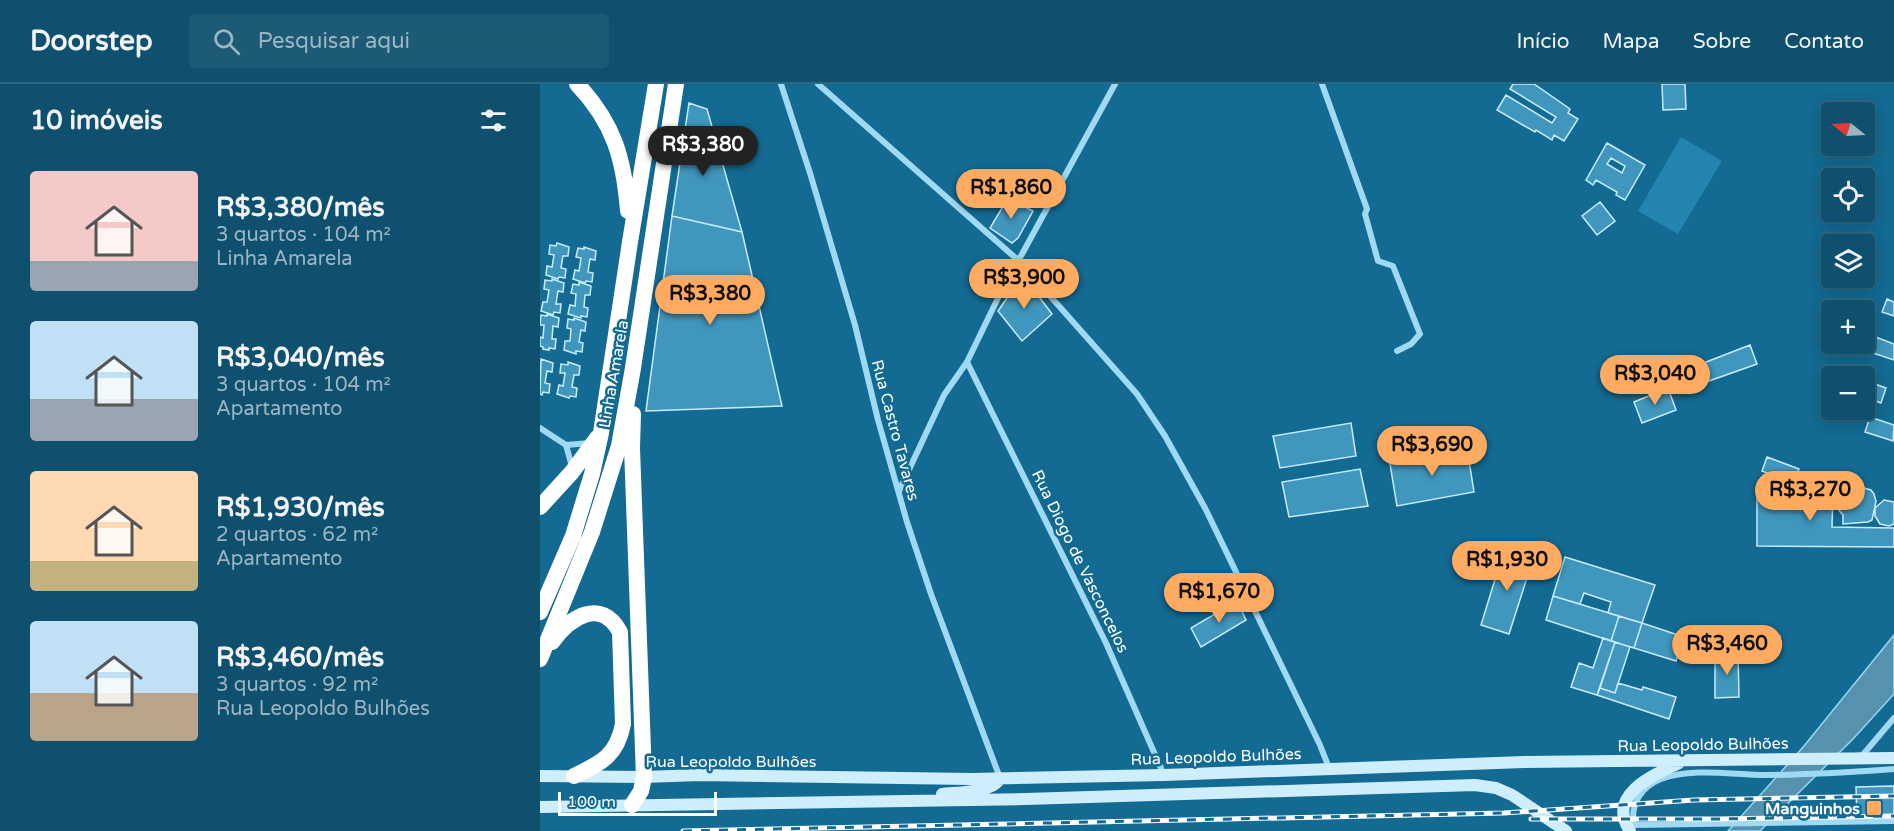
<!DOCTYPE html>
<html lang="pt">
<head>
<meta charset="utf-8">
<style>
  :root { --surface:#0e506e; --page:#1c5a76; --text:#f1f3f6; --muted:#9bb5c2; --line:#2e6781; --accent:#ffaa61 }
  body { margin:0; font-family:"Varela Round",sans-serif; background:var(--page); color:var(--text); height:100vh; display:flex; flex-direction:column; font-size:22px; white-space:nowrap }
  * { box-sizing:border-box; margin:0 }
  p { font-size:20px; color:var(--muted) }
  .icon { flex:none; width:33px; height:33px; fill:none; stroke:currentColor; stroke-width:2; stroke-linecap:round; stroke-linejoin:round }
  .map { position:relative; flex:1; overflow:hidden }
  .drawer { display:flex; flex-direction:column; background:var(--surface); width:540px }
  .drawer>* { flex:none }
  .needle { width:39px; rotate:288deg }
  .buttons { position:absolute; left:1281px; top:18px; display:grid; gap:12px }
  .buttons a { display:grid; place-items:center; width:54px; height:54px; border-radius:6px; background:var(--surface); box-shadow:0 3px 15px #0003,0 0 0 2px var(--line); font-size:30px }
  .scale { position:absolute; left:18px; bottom:15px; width:159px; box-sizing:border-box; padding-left:6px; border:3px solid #fff; border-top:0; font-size:16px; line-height:21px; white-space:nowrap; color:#fff; -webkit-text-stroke:4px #136a92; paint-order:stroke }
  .price { position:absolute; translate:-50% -51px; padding:0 14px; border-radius:21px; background:var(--accent); color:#111; font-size:20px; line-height:39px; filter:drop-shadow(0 2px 3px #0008) }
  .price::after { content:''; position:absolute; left:50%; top:36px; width:18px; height:14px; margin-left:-9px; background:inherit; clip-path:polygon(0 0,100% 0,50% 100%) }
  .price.on { background:#222; color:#fff }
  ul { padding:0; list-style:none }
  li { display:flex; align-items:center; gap:18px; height:150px; padding:0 30px }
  li span { display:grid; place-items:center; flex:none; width:168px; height:120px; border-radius:6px; color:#555 }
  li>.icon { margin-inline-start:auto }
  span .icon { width:72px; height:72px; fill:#fffc; stroke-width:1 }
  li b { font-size:26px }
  h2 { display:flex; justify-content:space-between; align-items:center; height:72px; padding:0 30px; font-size:26px }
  header { display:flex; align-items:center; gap:36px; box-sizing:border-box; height:84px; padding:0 30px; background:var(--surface); border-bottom:2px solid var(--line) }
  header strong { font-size:28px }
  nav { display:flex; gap:33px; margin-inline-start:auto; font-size:21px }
  .search { width:420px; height:54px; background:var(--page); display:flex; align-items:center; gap:15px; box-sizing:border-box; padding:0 21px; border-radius:6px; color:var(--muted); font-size:22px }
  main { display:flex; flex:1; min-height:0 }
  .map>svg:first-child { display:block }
  .green { fill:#2284af }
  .water { fill:#5692ae; stroke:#92d8f5; stroke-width:1.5 }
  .building { fill:#4096bc; stroke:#c7edfd; stroke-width:1.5; fill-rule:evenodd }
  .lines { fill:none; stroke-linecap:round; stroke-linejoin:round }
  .street { stroke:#a0d9f2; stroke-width:6 }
  .secondary { stroke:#cfeefc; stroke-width:12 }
  .highway { stroke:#fff; stroke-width:16 }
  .rail-casing { stroke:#fff; stroke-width:5 }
  .rail { stroke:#136a92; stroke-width:3; stroke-dasharray:9; stroke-linecap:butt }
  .poi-dot { fill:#ffaa61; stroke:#136a92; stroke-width:2 }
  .labels { text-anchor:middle; stroke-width:5; stroke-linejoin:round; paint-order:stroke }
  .street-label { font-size:16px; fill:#fff; stroke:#136a92 }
  .poi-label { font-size:16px; font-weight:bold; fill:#fff; stroke:#136a92; text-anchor:end }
</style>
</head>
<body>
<header>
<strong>Doorstep</strong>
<div class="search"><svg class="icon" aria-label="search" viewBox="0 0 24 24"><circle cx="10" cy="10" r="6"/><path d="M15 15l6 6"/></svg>Pesquisar aqui</div>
<nav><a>Início</a><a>Mapa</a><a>Sobre</a><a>Contato</a></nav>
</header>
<main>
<section class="drawer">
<h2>10 imóveis<svg class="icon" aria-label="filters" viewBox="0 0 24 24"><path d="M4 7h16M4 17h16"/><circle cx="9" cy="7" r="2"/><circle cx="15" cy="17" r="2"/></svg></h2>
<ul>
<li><span style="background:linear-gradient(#f6c9c9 75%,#9aa5b1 0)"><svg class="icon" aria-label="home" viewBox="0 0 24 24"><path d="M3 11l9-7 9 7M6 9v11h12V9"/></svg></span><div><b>R$3,380/mês</b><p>3 quartos · 104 m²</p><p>Linha Amarela</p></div></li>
<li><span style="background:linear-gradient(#bfe0f5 65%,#9aa5b1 0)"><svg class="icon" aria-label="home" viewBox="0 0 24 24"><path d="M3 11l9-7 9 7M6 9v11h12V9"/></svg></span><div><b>R$3,040/mês</b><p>3 quartos · 104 m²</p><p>Apartamento</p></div></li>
<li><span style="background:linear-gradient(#ffd9b3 75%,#c2b280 0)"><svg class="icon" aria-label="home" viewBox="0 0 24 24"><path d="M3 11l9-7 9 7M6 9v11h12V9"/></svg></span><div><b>R$1,930/mês</b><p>2 quartos · 62 m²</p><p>Apartamento</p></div></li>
<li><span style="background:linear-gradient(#bfe0f5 60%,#b9a48a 0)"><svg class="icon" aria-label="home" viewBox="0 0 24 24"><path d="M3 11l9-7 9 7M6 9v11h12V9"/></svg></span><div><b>R$3,460/mês</b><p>3 quartos · 92 m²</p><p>Rua Leopoldo Bulhões</p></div></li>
</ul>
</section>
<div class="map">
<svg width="1354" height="747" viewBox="0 0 1354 747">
  <rect width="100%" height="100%" fill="#136a92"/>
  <!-- green -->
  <path class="green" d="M 1141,53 L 1182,77 L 1138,150 L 1098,127 Z"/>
  <!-- water -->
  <path class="water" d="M 1354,551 L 1354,610 L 1313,655 L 1220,747 L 1188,747 L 1264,662 Z"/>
  <!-- building -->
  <path class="building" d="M 973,0 L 994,0 L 1030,25 L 1028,29 L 1038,35 L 1024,57 L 1014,51 L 1012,56 L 996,46 L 995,48 L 957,26 L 966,11 L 1012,39 L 1016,33 L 970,5 Z
    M 1122,0 L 1145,0 L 1146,25 L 1123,26 Z
    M 149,19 L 167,25 L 202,148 L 132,132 Z
    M 1067,59 L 1105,81 L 1085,116 L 1076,111 L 1077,108 L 1056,96 L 1053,101 L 1046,96 ZM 1071,74 L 1085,82 L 1082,89 L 1067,80 Z
    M 468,114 L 493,127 L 478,154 L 472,159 L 450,144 Z
    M 1060,118 L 1075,137 L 1057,151 L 1042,132 Z
    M 132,132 L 202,148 L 242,322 L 106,327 Z
    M 17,159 L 29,163 L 28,172 L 23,172 L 21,184 L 26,185 L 25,194 L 19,193 L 18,195 L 6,191 L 7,182 L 12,183 L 14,171 L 9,170 L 10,161 L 16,162 Z
    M 44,163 L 56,167 L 55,176 L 50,175 L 48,188 L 53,189 L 52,198 L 46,197 L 45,199 L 33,195 L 35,186 L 39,187 L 41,174 L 36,173 L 38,164 L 44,165 Z
    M 12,195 L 24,199 L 23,208 L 18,207 L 16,220 L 21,220 L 20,229 L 14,228 L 13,231 L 1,227 L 3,218 L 7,218 L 9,206 L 4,205 L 5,196 L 12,197 Z
    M 480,195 L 487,197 L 512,230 L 482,257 L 458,227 Z
    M 39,198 L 51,202 L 50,211 L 45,211 L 44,223 L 48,224 L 47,233 L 41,232 L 41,234 L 28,230 L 30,221 L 35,222 L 36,210 L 31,209 L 33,200 L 39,201 Z
    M 1347,215 L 1354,218 L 1354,232 L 1342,228 Z
    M 7,230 L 19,234 L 18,243 L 13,242 L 12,255 L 16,255 L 15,265 L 9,264 L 9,266 L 3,265 L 3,263 L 0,262 L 0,253 L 3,254 L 4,241 L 0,241 L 1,231 L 7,232 Z
    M 34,234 L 46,238 L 45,247 L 41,246 L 39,258 L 43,259 L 42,268 L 36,267 L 36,270 L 24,266 L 25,257 L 30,257 L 31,245 L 27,244 L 28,235 L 34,236 Z
    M 1333,252 L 1354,260 L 1354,276 L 1327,267 Z
    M 1210,261 L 1217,280 L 1169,297 L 1161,280 Z
    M 1,275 L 13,279 L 12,288 L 7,287 L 5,299 L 10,300 L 9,309 L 3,308 L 2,311 L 0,310 Z
    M 28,278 L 40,282 L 39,291 L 34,291 L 32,303 L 37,304 L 36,313 L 30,312 L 29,314 L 17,310 L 19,301 L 23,302 L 25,289 L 20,289 L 21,280 L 28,281 Z
    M 1324,296 L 1346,304 L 1341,319 L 1324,313 Z
    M 1128,304 L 1136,326 L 1102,339 L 1094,318 Z
    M 1330,333 L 1354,341 L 1353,357 L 1325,348 Z
    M 811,339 L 816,372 L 740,384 L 733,352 Z
    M 927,364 L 934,408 L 857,422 L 850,380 Z
    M 1227,373 L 1259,385 L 1253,399 L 1222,387 Z
    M 820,385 L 828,422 L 749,433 L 742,398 Z
    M 1317,402 L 1331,406 L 1334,410 L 1336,417 L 1332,436 L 1328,438 L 1303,440 L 1303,431 L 1297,424 L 1297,417 L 1299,413 L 1303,414 L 1311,404 Z
    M 1293,406 L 1292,443 L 1354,444 L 1354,463 L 1217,462 L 1217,407 Z
    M 1344,416 L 1354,418 L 1354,440 L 1349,442 L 1340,440 L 1335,432 L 1335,424 Z
    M 964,466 L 993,475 L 969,550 L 941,541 Z
    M 1025,473 L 1115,501 L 1102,539 L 1068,529 L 1071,518 L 1044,509 L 1040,520 L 1013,512 Z
    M 1013,512 L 1079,532 L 1071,557 L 1006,536 Z
    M 697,517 L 706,536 L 661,563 L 651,544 Z
    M 1079,532 L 1102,539 L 1094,564 L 1071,557 Z
    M 1102,539 L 1144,553 L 1136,577 L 1094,564 Z
    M 1240,552 L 1240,561 L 1212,562 L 1212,553 Z
    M 1063,554 L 1075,558 L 1057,611 L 1031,603 L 1039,579 L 1053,584 Z
    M 1075,558 L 1090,563 L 1075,609 L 1060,604 Z
    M 1198,569 L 1199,613 L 1175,614 L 1175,570 Z
    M 1078,599 L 1102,606 L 1103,603 L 1136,613 L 1129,635 L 1057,611 L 1060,604 L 1075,609 Z
    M 1354,702 L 1354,735 L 1317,736 L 1316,703 Z"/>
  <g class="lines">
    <!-- street -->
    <path class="street" d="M 241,0 L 270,89 L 315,241 L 338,336 L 367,438 L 391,510 L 460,694
      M 278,0 L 479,177 L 597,310 L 625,352 L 665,424 L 780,661 L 789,684
      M 782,0 L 827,125 L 825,130 L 838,177 L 853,182 L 880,250 L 871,260 L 857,267
      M 427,278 L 566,559 L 624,691
      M 0,344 L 26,361 L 50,359
      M 26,361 L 32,383
      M 359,407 L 404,311 L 427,278 L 458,214 L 575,0
      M 1321,673 L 1354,634
      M 1354,685 C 1311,688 1269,691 1226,691 C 1193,691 1153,683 1121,695 C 1101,703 1090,720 1094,741 L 1354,737"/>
    <!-- secondary -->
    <path class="secondary" d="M 0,692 L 104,693 L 160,691 L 431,695 L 624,691 L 984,678 L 1354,674
      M 402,710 C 416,708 454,709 460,694
      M 0,723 L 486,715 L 935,701 L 956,704 L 972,711 L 1026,747
      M 1090,747 C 1066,711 1113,691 1139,679"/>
    <!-- highway -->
    <path class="highway" d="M 37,0 C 74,39 84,75 88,127
      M 0,423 L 32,388 L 57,354
      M 0,528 L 33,452 L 52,390 L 61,349 L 90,158 L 116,0
      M 12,558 C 30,533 61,513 80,548 L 83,640 C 77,672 61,679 34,692
      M 0,575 L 52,448 L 79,362 L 93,284 L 136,0
      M 92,721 L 101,707 L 104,693 L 92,364 L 93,330"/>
    <!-- rail casing -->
    <g class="rail-casing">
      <path id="rail" d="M 991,735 L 1179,735 L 1354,732
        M 143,747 L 964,729 L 1154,716 L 1354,712"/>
    </g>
    <!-- rail -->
    <use href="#rail" class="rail"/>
  </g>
  <!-- markers -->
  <rect class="poi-dot" x="1326" y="716" width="16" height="16" rx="3"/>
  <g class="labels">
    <!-- street labels -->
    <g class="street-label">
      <text transform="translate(73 290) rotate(-80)" y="6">Linha Amarela</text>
      <text transform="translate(356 346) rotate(75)" y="6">Rua Castro Tavares</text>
      <text transform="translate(541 477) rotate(64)" y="6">Rua Diogo de Vasconcelos</text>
      <text transform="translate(1163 660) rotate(-1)" y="6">Rua Leopoldo Bulhões</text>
      <text transform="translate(676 672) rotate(-2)" y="6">Rua Leopoldo Bulhões</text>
      <text x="191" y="683">Rua Leopoldo Bulhões</text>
    </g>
    <!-- poi labels -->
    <g class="poi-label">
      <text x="1320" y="730">Manguinhos</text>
    </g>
  </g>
</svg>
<div class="buttons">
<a><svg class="needle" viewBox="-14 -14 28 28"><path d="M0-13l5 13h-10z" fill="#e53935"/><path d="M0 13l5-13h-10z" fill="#9bb5c2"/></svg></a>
<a><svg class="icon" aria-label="locate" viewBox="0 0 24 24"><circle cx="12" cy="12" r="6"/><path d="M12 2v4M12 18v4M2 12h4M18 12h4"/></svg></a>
<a><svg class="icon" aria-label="layers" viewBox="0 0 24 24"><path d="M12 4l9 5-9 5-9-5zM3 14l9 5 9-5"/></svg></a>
<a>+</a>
<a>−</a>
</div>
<div class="scale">100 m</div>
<b class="price on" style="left:163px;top:93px">R$3,380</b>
<b class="price" style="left:471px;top:136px">R$1,860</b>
<b class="price" style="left:484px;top:226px">R$3,900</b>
<b class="price" style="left:170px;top:242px">R$3,380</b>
<b class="price" style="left:1115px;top:322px">R$3,040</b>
<b class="price" style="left:892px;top:393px">R$3,690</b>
<b class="price" style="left:1270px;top:438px">R$3,270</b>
<b class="price" style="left:967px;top:508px">R$1,930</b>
<b class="price" style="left:679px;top:540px">R$1,670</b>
<b class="price" style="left:1187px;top:592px">R$3,460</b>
</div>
</main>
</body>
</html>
